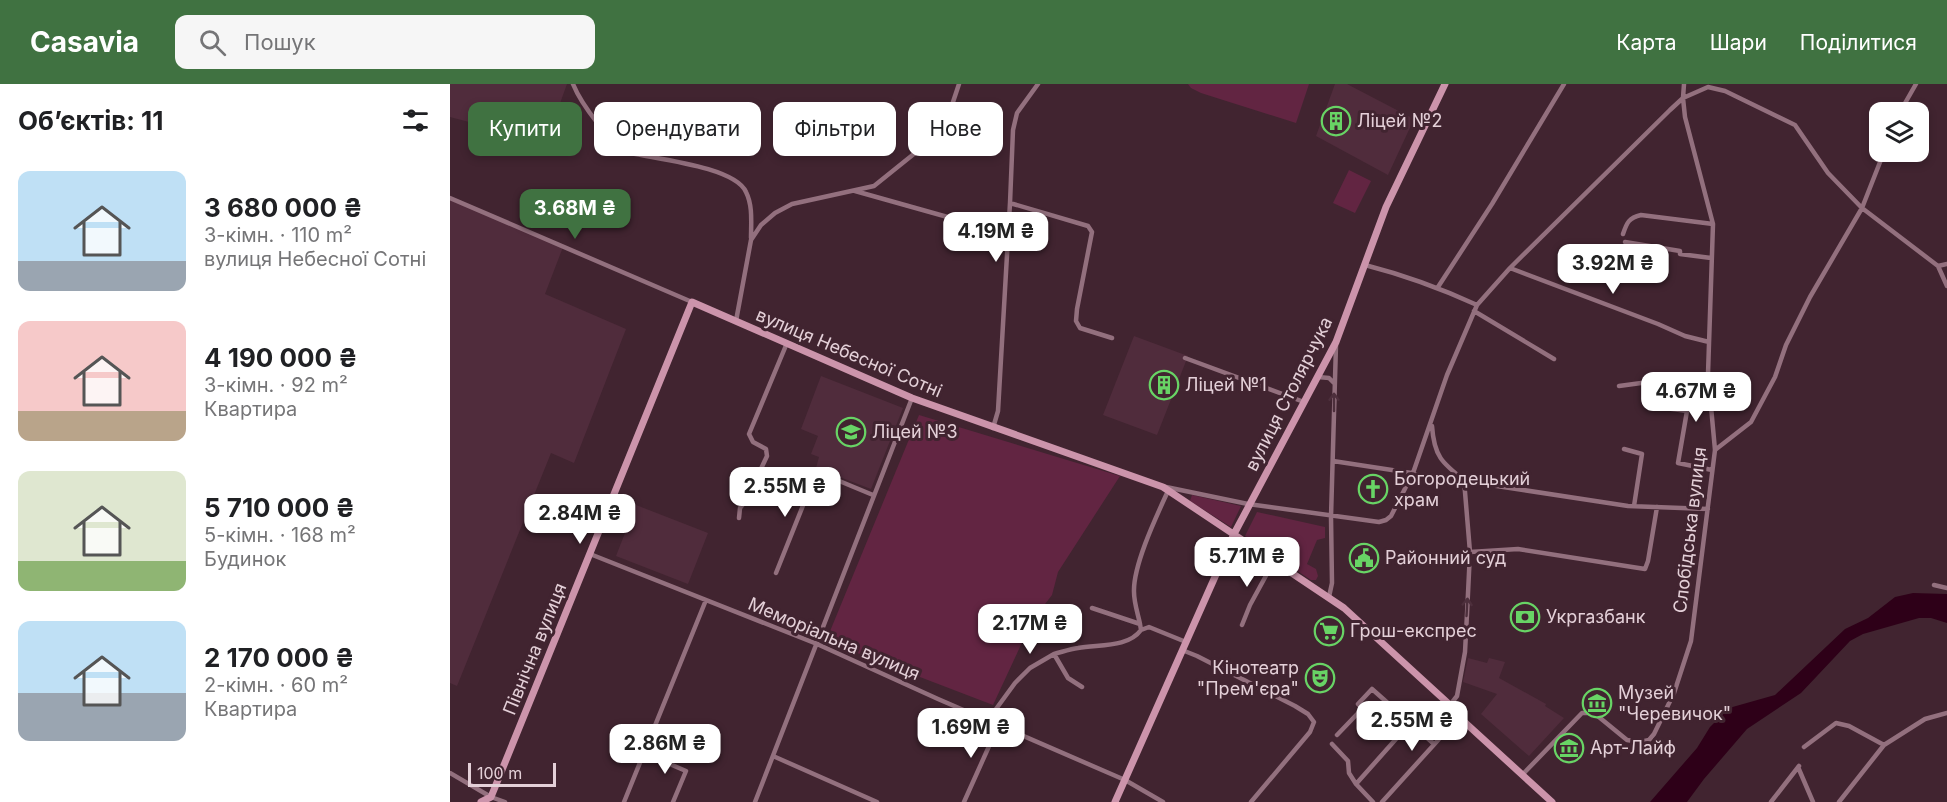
<!DOCTYPE html>
<html lang="uk">
<head>
<meta charset="utf-8">
<style>
  :root { --surface:#fff; --page:#f6f6f6; --text:#202124; --muted:#757577; --accent:#407241 }
  body { margin:0; font-family:Inter,sans-serif; background:var(--page); color:var(--text); height:100vh; display:flex; flex-direction:column; font-size:22px; white-space:nowrap }
  * { box-sizing:border-box; margin:0 }
  p { font-size:20px; color:var(--muted) }
  .icon { flex:none; width:33px; height:33px; fill:none; stroke:currentColor; stroke-width:2; stroke-linecap:round; stroke-linejoin:round }
  .map { position:relative; flex:1; overflow:hidden }
  .sheet { display:flex; flex-direction:column; background:var(--surface); width:450px }
  .sheet>* { flex:none }
  .hud { position:absolute; left:18px; top:18px; width:570px; height:54px; display:flex; gap:12px }
  .fabs { position:absolute; left:1419px; top:18px; display:grid; gap:12px }
  .fabs a { display:grid; place-items:center; width:60px; height:60px; border-radius:12px; background:var(--surface); box-shadow:0 3px 9px #0003; font-size:30px }
  .scale { position:absolute; left:18px; bottom:15px; width:88px; box-sizing:border-box; padding-left:6px; border:3px solid #e4d0d8; border-top:0; font-size:16px; line-height:21px; white-space:nowrap; color:#e4d0d8; -webkit-text-stroke:4px #412430; paint-order:stroke }
  .price { position:absolute; translate:-50% -51px; padding:0 14px; border-radius:12px; background:#fff; color:#222; font-size:20px; line-height:39px; filter:drop-shadow(0 2px 3px #0008) }
  .price::after { content:''; position:absolute; left:50%; top:36px; width:18px; height:14px; margin-left:-9px; background:inherit; clip-path:polygon(0 0,100% 0,50% 100%) }
  .price.current { background:var(--accent); color:#fff }
  ul { padding:0; list-style:none }
  li { display:flex; align-items:center; gap:18px; height:150px; padding:0 18px }
  li span { display:grid; place-items:center; flex:none; width:168px; height:120px; border-radius:12px; color:#555 }
  li>.icon { margin-inline-start:auto }
  span .icon { width:72px; height:72px; fill:#fffc; stroke-width:1 }
  li b { font-size:26px }
  h2 { display:flex; justify-content:space-between; align-items:center; height:72px; padding:0 18px; font-size:26px }
  .tag { padding:0 21px; border-radius:12px; background:var(--surface); box-shadow:0 3px 9px #0003; font-size:21px; line-height:54px }
  .tag.current { background:var(--accent); color:#fff }
  header { display:flex; align-items:center; gap:36px; box-sizing:border-box; height:84px; padding:0 30px; background:var(--accent); color:#fff }
  header strong { font-size:28px }
  nav { display:flex; gap:33px; margin-inline-start:auto; font-size:21px }
  .search { width:420px; height:54px; background:var(--page); display:flex; align-items:center; gap:15px; box-sizing:border-box; padding:0 21px; border-radius:12px; color:var(--muted); font-size:22px }
  main { display:flex; flex:1; min-height:0 }
  .map>svg:first-child { display:block }
  .built { fill:#502c3c }
  .green { fill:#622542 }
  .water { fill:#2e0018 }
  .lines { fill:none; stroke-linecap:round; stroke-linejoin:round }
  .street { stroke:#93707e; stroke-width:4.5 }
  .secondary { stroke:#cc94ab; stroke-width:7 }
  .oneway { stroke:#4d2f3c }
  .labels { text-anchor:middle; stroke-width:6; stroke-linejoin:round; paint-order:stroke }
  .poi-label { font-size:18px; fill:#e4d0d8; stroke:#412430; text-anchor:start }
  .street-label { font-size:18px; fill:#e4d0d8; stroke:#412430 }
</style>
</head>
<body>
<header>
<strong>Casavia</strong>
<div class="search"><svg class="icon" aria-label="search" viewBox="0 0 24 24"><circle cx="10" cy="10" r="6"/><path d="M15 15l6 6"/></svg>Пошук</div>
<nav><a>Карта</a><a>Шари</a><a>Поділитися</a></nav>
</header>
<main>
<section class="sheet">
<h2>Об’єктів: 11<svg class="icon" aria-label="filters" viewBox="0 0 24 24"><path d="M4 7h16M4 17h16"/><circle cx="9" cy="7" r="2"/><circle cx="15" cy="17" r="2"/></svg></h2>
<ul>
<li><span style="background:linear-gradient(#bfe0f5 75%,#9aa5b1 0)"><svg class="icon" aria-label="home" viewBox="0 0 24 24"><path d="M3 11l9-7 9 7M6 9v11h12V9"/></svg></span><div><b>3 680 000 ₴</b><p>3-кімн. · 110 m²</p><p>вулиця Небесної Сотні</p></div></li>
<li><span style="background:linear-gradient(#f6c9c9 75%,#b9a48a 0)"><svg class="icon" aria-label="home" viewBox="0 0 24 24"><path d="M3 11l9-7 9 7M6 9v11h12V9"/></svg></span><div><b>4 190 000 ₴</b><p>3-кімн. · 92 m²</p><p>Квартира</p></div></li>
<li><span style="background:linear-gradient(#dfe7d0 75%,#8fb573 0)"><svg class="icon" aria-label="home" viewBox="0 0 24 24"><path d="M3 11l9-7 9 7M6 9v11h12V9"/></svg></span><div><b>5 710 000 ₴</b><p>5-кімн. · 168 m²</p><p>Будинок</p></div></li>
<li><span style="background:linear-gradient(#bfe0f5 60%,#9aa5b1 0)"><svg class="icon" aria-label="home" viewBox="0 0 24 24"><path d="M3 11l9-7 9 7M6 9v11h12V9"/></svg></span><div><b>2 170 000 ₴</b><p>2-кімн. · 60 m²</p><p>Квартира</p></div></li>
</ul>
</section>
<div class="map">
<svg width="1497" height="718" viewBox="0 0 1497 718">
  <rect width="100%" height="100%" fill="#412430"/>
  <!-- built -->
  <path class="built" d="M 0,0 L 117,0 L 96,58 L 0,33 Z
    M 885,0 L 897,0 L 964,35 L 938,91 L 866,52 Z
    M 0,114 L 113,163 L 95,210 L 176,245 L 124,379 L 101,369 L 7,602 L 0,599 Z
    M 684,252 L 738,272 L 707,351 L 653,331 Z
    M 371,292 L 453,324 L 421,405 L 366,384 L 369,373 L 361,370 L 368,352 L 351,345 Z
    M 186,421 L 258,449 L 238,500 L 166,472 Z
    M 1018,574 L 1037,579 L 1039,574 L 1055,578 L 1049,594 L 1096,620 L 1095,622 L 1114,634 L 1079,672 L 1031,630 L 1047,610 L 1013,598 Z"/>
  <!-- green -->
  <path class="green" d="M 738,0 L 859,0 L 846,39 L 751,9 L 741,4 Z
    M 899,86 L 921,97 L 905,129 L 883,119 Z
    M 469,331 L 670,392 L 608,488 L 602,511 L 582,537 L 543,621 L 376,557 Z
    M 742,411 L 791,422 L 781,443 L 740,417 Z
    M 807,428 L 875,443 L 875,454 L 867,456 L 857,480 L 866,485 L 868,492 L 866,496 L 861,496 L 795,452 Z"/>
  <!-- water -->
  <path class="water" d="M 1463,509 L 1497,510 L 1497,539 L 1481,534 L 1469,534 L 1413,550 L 1400,557 L 1351,609 L 1297,645 L 1254,695 L 1237,718 L 1200,718 L 1247,664 L 1260,643 L 1279,624 L 1325,611 L 1395,545 L 1418,534 L 1445,513 Z"/>
  <g class="lines">
    <!-- street -->
    <path class="street" d="M 123,0 C 131,20 161,61 181,69 C 207,75 285,83 296,108 C 303,122 301,139 301,154
      M 1450,28 L 1466,0
      M 405,107 L 558,150
      M 0,114 L 242,218
      M 560,119 L 563,46 L 567,29 L 588,0
      M 1173,150 C 1177,138 1179,134 1191,131 L 1263,140
      M 1175,158 L 1230,167 L 1230,170 L 1261,174
      M 915,181 C 954,191 990,204 1027,221
      M 1488,182 L 1497,202
      M 1060,184 L 1208,240 L 1235,252 L 1259,258
      M 988,203 L 1042,120 L 1114,0
      M 1024,227 L 1104,275
      M 286,237 L 301,156 L 311,141 L 325,129 L 342,120 L 424,102 L 475,61 L 500,27 L 509,0
      M 735,274 L 854,318
      M 868,293 L 879,294 L 884,299
      M 1169,302 L 1258,290
      M 1208,323 L 1237,327 L 1228,379 L 1262,386
      M 982,342 C 984,372 992,379 1014,396 L 1020,468 L 1017,530 L 1015,568 L 1007,612 L 1000,621
      M 543,344 L 548,327 L 560,119 L 638,142 L 642,148 L 627,225 L 626,237 L 630,244 L 662,254
      M 1174,365 L 1192,370 L 1184,422
      M 1265,366 L 1301,338 L 1325,293 L 1336,261 L 1360,213 L 1412,124 L 1434,68
      M 883,377 L 1178,422 L 1258,425
      M 716,403 L 798,420 L 929,438 L 936,436 L 941,432 L 963,389 L 997,291 L 1027,221 L 1060,184 L 1220,26 L 1233,14 L 1258,3 L 1275,7 L 1345,41 L 1378,89 L 1412,124 L 1488,182 L 1497,180
      M 289,434 L 290,424 L 297,415 L 317,372 L 316,365 L 303,358 L 299,350 L 337,259
      M 1020,468 L 1068,465 L 1195,485 L 1198,477 L 1207,423
      M 140,470 L 367,560 L 488,615 L 675,696 L 713,718
      M 326,489 L 366,389 L 370,389 L 423,411
      M 1484,501 L 1497,504
      M 879,513 L 882,499 L 881,433 L 886,261
      M 690,540 C 688,530 684,519 684,508 C 683,481 707,431 718,407
      M 792,541 L 800,521 L 824,477
      M 691,546 L 699,543 L 736,558
      M 732,566 L 747,572 L 845,622 L 858,630 L 864,638 L 860,648 L 801,718
      M 604,570 C 612,568 620,565 628,564 C 648,560 678,564 691,546 L 690,540 L 642,524
      M 538,636 L 565,599 L 580,584 L 604,570 L 618,594 L 632,603
      M 887,651 L 912,625
      M 882,660 L 898,677 L 899,689 L 906,700 L 923,718
      M 1354,663 L 1386,639 L 1399,642 L 1434,661
      M 194,669 L 236,687 L 223,718
      M 323,672 L 427,718
      M 1348,683 L 1363,718
      M 0,689 L 41,713 L 55,718
      M 1073,690 L 1132,629 L 1144,629 L 1177,656 L 1190,658 L 1199,656 L 1204,650 L 1224,609 L 1241,557 L 1265,366 L 1258,290 L 1263,140 L 1235,33 L 1233,14 L 1234,0
      M 906,700 L 946,655 L 908,620 L 922,605 L 984,660
      M 174,718 L 256,516
      M 305,718 L 462,314
      M 514,718 L 549,640
      M 932,718 L 1009,633
      M 1321,718 L 1349,682
      M 1389,718 L 1434,661 L 1475,635 L 1497,629"/>
    <!-- secondary -->
    <path class="secondary" d="M 31,718 L 41,713 L 242,218 L 462,314 L 713,403 L 894,524 L 1000,621 L 1009,633 L 1102,718
      M 665,718 L 784,450 L 886,258 L 936,123 L 995,0"/>
  </g>
  <!-- one-way arrows -->
  <defs><path id="oneway-shaft" d="M-6 0H5M1.5-3L5.5 0L1.5 3" fill="none" stroke-width="1.6" stroke-linecap="round" stroke-linejoin="round" transform="scale(1.5)"/></defs>
  <g class="oneway">
    <use href="#oneway-shaft" transform="translate(884 318) rotate(-90)"/>
    <use href="#oneway-shaft" transform="translate(1017 523) rotate(-87)"/>
  </g>
  <!-- icons -->
  <defs>
    <g id="building-ring" transform="scale(1.5)"><circle r="9.5" fill="#412430" stroke="#68d465" stroke-width="1.5"/><path d="M-4-6H4V6H1V3H-1V6H-4ZM-2.5-4.3h1.7v1.8h-1.7ZM.8-4.3h1.7v1.8H.8ZM-2.5-1h1.7V.8h-1.7ZM.8-1h1.7V.8H.8Z" fill="#68d465"/></g>
    <g id="school-ring" transform="scale(1.5)"><circle r="9.5" fill="#412430" stroke="#68d465" stroke-width="1.5"/><path d="M0-5L7-2L0 1L-7-2ZM-4 1L0 2.5L4 1V4Q0 6-4 4Z" fill="#68d465"/></g>
    <g id="church-ring" transform="scale(1.5)"><circle r="9.5" fill="#412430" stroke="#68d465" stroke-width="1.5"/><path d="M-1.2-6h2.4v3.5h3.3v2.4h-3.3V6h-2.4V-.1h-3.3v-2.4h3.3Z" fill="#68d465"/></g>
    <g id="civic-ring" transform="scale(1.5)"><circle r="9.5" fill="#412430" stroke="#68d465" stroke-width="1.5"/><path d="M-.6-6.5H3V-4.5H.6V-3L4-1V1h2V6H-6V1h2V-1L-.6-3ZM-1.2 2.5V6h2.4V2.5Z" fill="#68d465"/></g>
    <g id="bank-ring" transform="scale(1.5)"><circle r="9.5" fill="#412430" stroke="#68d465" stroke-width="1.5"/><path d="M-6-4H6V4H-6ZM0-2.3a2.3 2.3 0 1 0 0 4.6a2.3 2.3 0 1 0 0-4.6Z" fill="#68d465"/></g>
    <g id="supermarket-ring" transform="scale(1.5)"><circle r="9.5" fill="#412430" stroke="#68d465" stroke-width="1.5"/><path d="M-6-5.5h2.5l.6 2H6L4.5 2H-2.5L-4.4-4H-6ZM-1.5 3.2a1.3 1.3 0 1 0 .1 0ZM3 3.2a1.3 1.3 0 1 0 .1 0Z" fill="#68d465"/></g>
    <g id="theatre-ring" transform="scale(1.5)"><circle r="9.5" fill="#412430" stroke="#68d465" stroke-width="1.5"/><path d="M-5-5.5Q0-4 5-5.5V0Q5 5 0 6Q-5 5-5 0ZM-3.3-2.5H-1v1.5H-3.3ZM1-2.5H3.3v1.5H1ZM-2.8 1Q0 5.5 2.8 1Z" fill="#68d465"/></g>
    <g id="museum-ring" transform="scale(1.5)"><circle r="9.5" fill="#412430" stroke="#68d465" stroke-width="1.5"/><path d="M0-6L6-3V-2H-6V-3ZM-5-1h2V3h-2ZM-1-1h2V3h-2ZM3-1h2V3H3ZM-6 4H6V6H-6Z" fill="#68d465"/></g>
  </defs>
  <g fill-rule="evenodd">
    <use href="#building-ring" x="886" y="37"/>
    <use href="#building-ring" x="714" y="301"/>
    <use href="#school-ring" x="401" y="348"/>
    <use href="#church-ring" x="923" y="405"/>
    <use href="#civic-ring" x="914" y="474"/>
    <use href="#bank-ring" x="1075" y="533"/>
    <use href="#supermarket-ring" x="879" y="547"/>
    <use href="#theatre-ring" x="870" y="594"/>
    <use href="#museum-ring" x="1147" y="619"/>
    <use href="#museum-ring" x="1119" y="664"/>
  </g>
  <g class="labels">
    <!-- poi labels -->
    <g class="poi-label">
      <text x="907" y="43">Ліцей №2</text>
      <text x="735" y="307">Ліцей №1</text>
      <text x="422" y="354">Ліцей №3</text>
      <text x="944" y="401">Богородецький<tspan x="944" dy="21">храм</tspan></text>
      <text x="935" y="480">Районний суд</text>
      <text x="1096" y="539">Укргазбанк</text>
      <text x="900" y="553">Грош-експрес</text>
      <text x="849" y="590" text-anchor="end">Кінотеатр<tspan x="849" dy="21">"Прем'єра"</tspan></text>
      <text x="1168" y="615">Музей<tspan x="1168" dy="21">"Черевичок"</tspan></text>
      <text x="1140" y="670">Арт-Лайф</text>
    </g>
    <!-- street labels -->
    <g class="street-label">
      <text transform="translate(399 269) rotate(23)" y="6">вулиця Небесної Сотні</text>
      <text transform="translate(839 310) rotate(-63)" y="6">вулиця Столярчука</text>
      <text transform="translate(1240 446) rotate(-83)" y="6">Слобідська вулиця</text>
      <text transform="translate(384 555) rotate(23)" y="6">Меморіальна вулиця</text>
      <text transform="translate(85 565) rotate(-68)" y="6">Північна вулиця</text>
    </g>
  </g>
</svg>
<div class="fabs">
<a><svg class="icon" aria-label="layers" viewBox="0 0 24 24"><path d="M12 4l9 5-9 5-9-5zM3 14l9 5 9-5"/></svg></a>
</div>
<div class="scale">100 m</div>
<b class="price current" style="left:125px;top:156px">3.68M ₴</b>
<b class="price" style="left:546px;top:179px">4.19M ₴</b>
<b class="price" style="left:1163px;top:211px">3.92M ₴</b>
<b class="price" style="left:1246px;top:339px">4.67M ₴</b>
<b class="price" style="left:335px;top:434px">2.55M ₴</b>
<b class="price" style="left:130px;top:461px">2.84M ₴</b>
<b class="price" style="left:797px;top:504px">5.71M ₴</b>
<b class="price" style="left:580px;top:571px">2.17M ₴</b>
<b class="price" style="left:962px;top:668px">2.55M ₴</b>
<b class="price" style="left:521px;top:675px">1.69M ₴</b>
<b class="price" style="left:215px;top:691px">2.86M ₴</b>
<div class="hud">
<a class="tag current">Купити</a>
<a class="tag">Орендувати</a>
<a class="tag">Фільтри</a>
<a class="tag">Нове</a>
</div>
</div>
</main>
</body>
</html>
